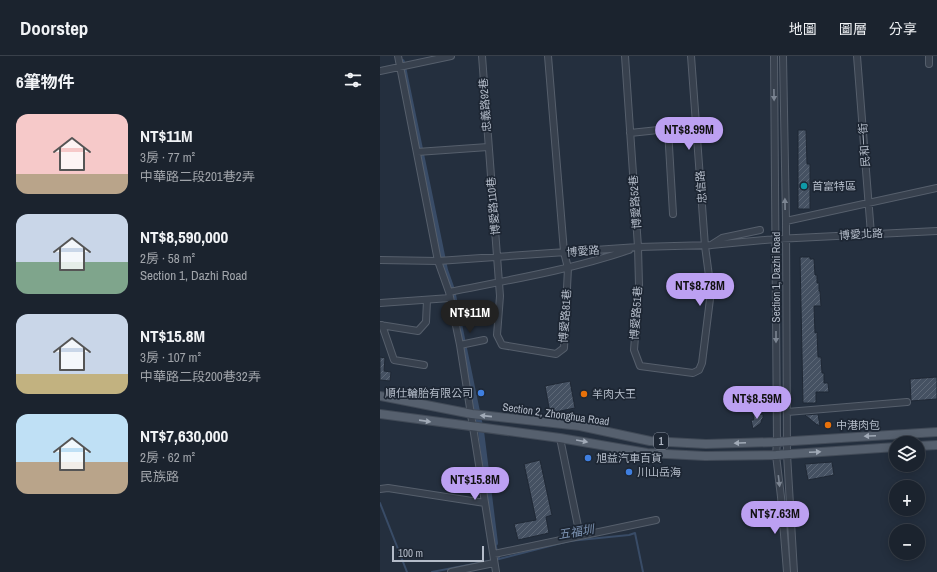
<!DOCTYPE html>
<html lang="zh-TW">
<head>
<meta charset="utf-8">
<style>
  :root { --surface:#1b232e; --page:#242b36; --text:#f1f3f6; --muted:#a0a4aa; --line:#39404a; --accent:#bca0f2 }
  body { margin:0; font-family:"Archivo Narrow","Noto Sans TC",sans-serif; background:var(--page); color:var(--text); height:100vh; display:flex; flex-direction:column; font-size:15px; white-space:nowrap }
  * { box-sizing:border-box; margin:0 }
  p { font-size:13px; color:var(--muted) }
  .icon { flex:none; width:22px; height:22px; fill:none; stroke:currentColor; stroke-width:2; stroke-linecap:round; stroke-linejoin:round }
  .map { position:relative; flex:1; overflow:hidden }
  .panel { display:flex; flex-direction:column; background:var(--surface); width:380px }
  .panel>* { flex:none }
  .tools { position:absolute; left:509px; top:380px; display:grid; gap:8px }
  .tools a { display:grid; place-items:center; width:36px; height:36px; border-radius:50%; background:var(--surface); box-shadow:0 2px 10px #0003,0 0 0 1px var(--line); font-size:20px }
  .scale { position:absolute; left:12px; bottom:10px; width:92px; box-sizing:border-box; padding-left:4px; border:2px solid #b4bcc9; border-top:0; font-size:11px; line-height:14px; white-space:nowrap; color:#b4bcc9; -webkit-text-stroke:3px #1d2633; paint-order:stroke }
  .price { position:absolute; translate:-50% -34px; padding:0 9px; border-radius:14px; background:var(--accent); color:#111; font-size:13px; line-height:26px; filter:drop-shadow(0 1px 2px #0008) }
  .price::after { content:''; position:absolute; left:50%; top:24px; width:12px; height:9px; margin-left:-6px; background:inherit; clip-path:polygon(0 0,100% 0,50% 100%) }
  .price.selected { background:#222; color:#fff }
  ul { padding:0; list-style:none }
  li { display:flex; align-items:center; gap:12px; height:100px; padding:0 16px }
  li span { display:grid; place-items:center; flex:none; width:112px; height:80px; border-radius:12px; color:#555 }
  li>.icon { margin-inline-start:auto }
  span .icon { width:48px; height:48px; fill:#fffc; stroke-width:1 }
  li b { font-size:17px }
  h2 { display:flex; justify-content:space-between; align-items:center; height:48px; padding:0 16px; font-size:17px }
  header { display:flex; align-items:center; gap:24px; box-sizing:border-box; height:56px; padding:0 20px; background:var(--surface); border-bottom:1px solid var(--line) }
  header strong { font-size:19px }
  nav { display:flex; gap:22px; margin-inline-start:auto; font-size:14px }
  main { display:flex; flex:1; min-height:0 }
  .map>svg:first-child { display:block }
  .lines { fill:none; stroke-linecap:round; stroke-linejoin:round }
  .stream { stroke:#394c67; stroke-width:2 }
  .canal { stroke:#394c67; stroke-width:6 }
  .building { fill:url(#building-hatch); stroke:#1f2835 }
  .minor-casing { stroke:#565f6c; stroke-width:8 }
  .major-casing { stroke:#414a57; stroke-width:10 }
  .minor { stroke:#38414e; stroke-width:6 }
  .major { stroke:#56606e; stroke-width:8 }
  .oneway { fill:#7c8592 }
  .oneway2 { fill:#a1aab7 }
  .culture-dot { fill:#0f9aa8; stroke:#1d2633; stroke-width:1.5 }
  .shop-dot { fill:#3f7fe0; stroke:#1d2633; stroke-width:1.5 }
  .food-dot { fill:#e8710a; stroke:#1d2633; stroke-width:1.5 }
  .labels { text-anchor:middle; stroke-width:3.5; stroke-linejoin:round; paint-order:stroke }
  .shield { fill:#1d2633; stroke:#878f9c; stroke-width:1 }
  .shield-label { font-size:10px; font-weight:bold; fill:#b4bcc9 }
  .street-label { font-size:11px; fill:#b4bcc9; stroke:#1d2633 }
  .poi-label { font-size:11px; fill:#b4bcc9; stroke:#1d2633; text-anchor:start }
  .water-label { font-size:12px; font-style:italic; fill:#7c92b1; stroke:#1d2633 }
</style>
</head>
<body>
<header>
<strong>Doorstep</strong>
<nav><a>地圖</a><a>圖層</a><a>分享</a></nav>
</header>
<main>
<section class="panel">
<h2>6筆物件<svg class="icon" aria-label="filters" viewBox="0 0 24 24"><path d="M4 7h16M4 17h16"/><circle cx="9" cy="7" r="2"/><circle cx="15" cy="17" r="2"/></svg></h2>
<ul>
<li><span style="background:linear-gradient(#f6c9c9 75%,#b9a48a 0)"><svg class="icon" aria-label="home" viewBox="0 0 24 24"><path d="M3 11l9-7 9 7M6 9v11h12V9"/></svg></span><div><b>NT$11M</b><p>3房 · 77 m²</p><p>中華路二段201巷2弄</p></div></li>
<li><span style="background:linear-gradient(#c9d6e8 60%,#7fa58c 0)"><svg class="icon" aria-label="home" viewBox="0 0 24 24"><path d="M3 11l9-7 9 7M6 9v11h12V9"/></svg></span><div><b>NT$8,590,000</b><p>2房 · 58 m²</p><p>Section 1, Dazhi Road</p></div></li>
<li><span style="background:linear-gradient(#c9d6e8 75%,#c2b280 0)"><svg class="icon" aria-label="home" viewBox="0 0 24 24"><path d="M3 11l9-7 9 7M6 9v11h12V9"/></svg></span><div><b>NT$15.8M</b><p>3房 · 107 m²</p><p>中華路二段200巷32弄</p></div></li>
<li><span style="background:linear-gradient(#bfe0f5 60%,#b9a48a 0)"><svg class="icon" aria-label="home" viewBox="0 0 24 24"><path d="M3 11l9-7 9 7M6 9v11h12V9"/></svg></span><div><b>NT$7,630,000</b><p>2房 · 62 m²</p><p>民族路</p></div></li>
</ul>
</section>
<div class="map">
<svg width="557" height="516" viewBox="0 0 557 516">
  <defs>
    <pattern id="building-hatch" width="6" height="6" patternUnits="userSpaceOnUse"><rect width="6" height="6" fill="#455162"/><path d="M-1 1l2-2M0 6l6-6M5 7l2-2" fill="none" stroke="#5d6877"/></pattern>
  </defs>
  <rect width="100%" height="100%" fill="#242f3e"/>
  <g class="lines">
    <!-- stream -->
    <path class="stream" d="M 0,447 L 27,516
      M 115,487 L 119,503 L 189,485 L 249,479 L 255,477 L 263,516
      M 52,516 L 119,503"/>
    <!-- canal -->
    <path class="canal" d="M 22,6 L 65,214 L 72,234 L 101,375 L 115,487"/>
  </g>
  <!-- building -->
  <path class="building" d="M 418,74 L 426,74 L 427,108 L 430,108 L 430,153 L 418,153 Z
    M 420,201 L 430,201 L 430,203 L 434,203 L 435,219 L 437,219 L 437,227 L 439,227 L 439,235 L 440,235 L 441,250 L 434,250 L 435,277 L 437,276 L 438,301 L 441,301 L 442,317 L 444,317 L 444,327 L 448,327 L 449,336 L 436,336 L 436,347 L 423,347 Z
    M 0,301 L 5,302 L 4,315 L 11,316 L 10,325 L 0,324 Z
    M 557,321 L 557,343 L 531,345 L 530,323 Z
    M 190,325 L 195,352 L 170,357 L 165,330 Z
    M 383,358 L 383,362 L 382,363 L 381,367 L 373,373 L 371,364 L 374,364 L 373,359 Z
    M 438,358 L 440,370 L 436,368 L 425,359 Z
    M 160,404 L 172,459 L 166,461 L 169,477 L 138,484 L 134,468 L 156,464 L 144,408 Z
    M 452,406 L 454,419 L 428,424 L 425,408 Z"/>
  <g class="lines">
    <!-- minor casing -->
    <g class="minor-casing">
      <path id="minor" d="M 18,0 L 58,205 L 69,236 L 80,289 L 116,516
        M 102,0 L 120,240 L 117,279 L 122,289 L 176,298 L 184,292 L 188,212 L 184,196 L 168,0
        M 245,0 L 258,191 L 259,229 L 254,294 L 260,310 L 313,317 L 319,314 L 322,307 L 331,235 L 325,190 L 311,0
        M 394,0 L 397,386 L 396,399 L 401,441 L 407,516
        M 403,0 L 406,165 L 407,398 L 414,516
        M 477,0 L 491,178
        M 549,0 L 549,8
        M 0,15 L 71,0
        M 288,73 L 293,158
        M 250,77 L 316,70
        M 37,96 L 108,91
        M 406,165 L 557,132
        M 331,189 L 342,182 L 380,174
        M 0,204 L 58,205 L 258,191 L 331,189 L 396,183 L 557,175
        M 69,236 C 129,224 190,214 249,194
        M 0,247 L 70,242
        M 0,269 L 38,275 L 46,266 L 47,244
        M 2,269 L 14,304 L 44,309
        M 80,289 L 104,284
        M 407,356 L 527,346
        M 180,382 L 200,480
        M 0,433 L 8,432 L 105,447
        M 114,498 L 276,464
        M 71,516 L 114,507"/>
    </g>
    <!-- major casing -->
    <g class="major-casing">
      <path id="major" d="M 0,340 L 92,358 L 200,370 L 270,385 L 326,388 L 397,386 L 557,376
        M 0,358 L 180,382 L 267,397 L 325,400 L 396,399 L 516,391
        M 538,390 L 557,389"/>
    </g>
    <!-- minor -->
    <use href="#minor" class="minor"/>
    <!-- major -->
    <use href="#major" class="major"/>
  </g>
  <!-- one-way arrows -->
  <defs><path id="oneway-solid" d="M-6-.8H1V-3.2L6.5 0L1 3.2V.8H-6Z"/></defs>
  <g class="oneway">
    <use href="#oneway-solid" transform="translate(394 39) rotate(89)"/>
    <use href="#oneway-solid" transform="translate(405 148) rotate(-91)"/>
    <use href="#oneway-solid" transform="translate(396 281) rotate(90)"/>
    <use href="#oneway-solid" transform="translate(399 425) rotate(83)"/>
  </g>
  <g class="oneway2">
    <use href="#oneway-solid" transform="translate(106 360) rotate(-174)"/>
    <use href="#oneway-solid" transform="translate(45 365) rotate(8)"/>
    <use href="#oneway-solid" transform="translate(490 380) rotate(177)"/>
    <use href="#oneway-solid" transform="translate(202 385) rotate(10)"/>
    <use href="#oneway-solid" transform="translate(360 387) rotate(178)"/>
    <use href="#oneway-solid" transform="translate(435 396) rotate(-3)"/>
  </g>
  <!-- markers -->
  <circle class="culture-dot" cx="424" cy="130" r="4"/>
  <g class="shop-dot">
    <circle cx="101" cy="337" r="4"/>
    <circle cx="208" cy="402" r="4"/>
    <circle cx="249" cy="416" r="4"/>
  </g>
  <g class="food-dot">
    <circle cx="204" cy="338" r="4"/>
    <circle cx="448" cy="369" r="4"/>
  </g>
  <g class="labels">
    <!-- shield labels -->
    <rect class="shield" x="274" y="377" width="14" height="16" rx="3"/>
    <g class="shield-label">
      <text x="281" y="389">1</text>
    </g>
    <!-- street labels -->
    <g class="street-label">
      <text transform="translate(105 49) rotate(-94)" y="4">忠義路92巷</text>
      <text transform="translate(484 89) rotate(-94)" y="4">民和一街</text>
      <text transform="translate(321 131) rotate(-94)" y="4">忠信路</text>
      <text transform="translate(255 146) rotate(-94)" y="4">博愛路52巷</text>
      <text transform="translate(113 150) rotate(-95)" y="4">博愛路110巷</text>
      <text transform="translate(481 178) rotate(-3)" y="4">博愛北路</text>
      <text transform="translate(203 195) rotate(-4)" y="4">博愛路</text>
      <text transform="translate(396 221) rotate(-90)" y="4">Section 1, Dazhi Road</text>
      <text transform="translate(256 257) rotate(-86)" y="4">博愛路51巷</text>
      <text transform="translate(185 260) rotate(-86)" y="4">博愛路81巷</text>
      <text transform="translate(176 358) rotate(8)" y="4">Section 2, Zhonghua Road</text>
    </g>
    <!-- poi labels -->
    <g class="poi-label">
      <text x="432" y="134">首富特區</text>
      <text x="93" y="341" text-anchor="end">順仕輪胎有限公司</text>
      <text x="212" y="342">羊肉大王</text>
      <text x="456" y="373">中港肉包</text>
      <text x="216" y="406">旭益汽車百貨</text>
      <text x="257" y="420">川山岳海</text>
    </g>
    <!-- water labels -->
    <g class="water-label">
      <text transform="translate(196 476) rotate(-9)" y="4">五福圳</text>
    </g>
  </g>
</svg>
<div class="tools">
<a><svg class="icon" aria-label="layers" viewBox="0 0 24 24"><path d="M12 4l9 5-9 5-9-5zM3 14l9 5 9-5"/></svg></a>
<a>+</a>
<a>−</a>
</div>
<div class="scale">100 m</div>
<b class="price" style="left:309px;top:95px">NT$8.99M</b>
<b class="price" style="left:320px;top:251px">NT$8.78M</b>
<b class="price selected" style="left:90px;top:278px">NT$11M</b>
<b class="price" style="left:377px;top:364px">NT$8.59M</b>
<b class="price" style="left:95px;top:445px">NT$15.8M</b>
<b class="price" style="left:395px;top:479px">NT$7.63M</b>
</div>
</main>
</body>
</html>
